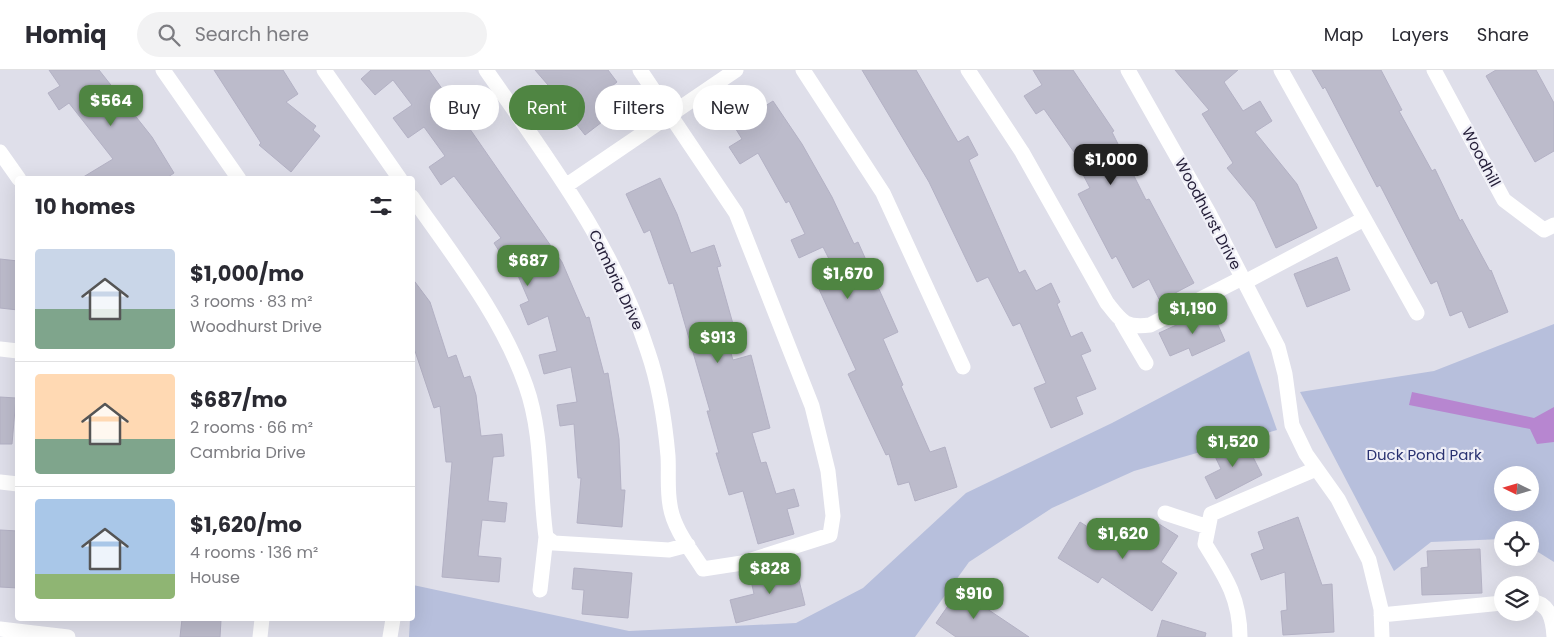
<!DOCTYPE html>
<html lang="en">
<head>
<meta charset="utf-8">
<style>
  :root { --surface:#fff; --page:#f2f2f3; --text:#2b2b33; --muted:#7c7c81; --line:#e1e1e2; --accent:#4f8542 }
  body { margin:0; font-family:Poppins,sans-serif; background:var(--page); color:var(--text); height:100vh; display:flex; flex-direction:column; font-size:19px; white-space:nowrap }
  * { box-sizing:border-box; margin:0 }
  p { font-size:16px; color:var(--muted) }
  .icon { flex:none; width:28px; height:28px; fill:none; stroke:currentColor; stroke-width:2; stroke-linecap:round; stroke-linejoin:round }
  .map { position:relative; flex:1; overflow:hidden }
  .panel { position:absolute; left:15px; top:106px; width:400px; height:445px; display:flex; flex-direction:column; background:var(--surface); border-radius:5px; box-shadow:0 5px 20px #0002 }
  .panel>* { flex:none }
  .top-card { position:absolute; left:430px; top:15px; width:475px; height:45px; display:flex; gap:10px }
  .needle { width:32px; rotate:275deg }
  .fabs { position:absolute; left:1494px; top:396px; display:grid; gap:10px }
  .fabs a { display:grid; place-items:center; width:45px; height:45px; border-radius:50%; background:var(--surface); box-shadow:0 5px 20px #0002; font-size:25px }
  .price { position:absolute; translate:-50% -42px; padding:0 11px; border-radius:10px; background:var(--accent); color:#fff; font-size:16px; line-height:32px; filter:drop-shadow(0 1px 2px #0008) }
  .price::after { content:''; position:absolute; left:50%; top:30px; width:15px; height:11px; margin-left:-8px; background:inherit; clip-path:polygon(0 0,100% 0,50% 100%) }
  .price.selected { background:#222; color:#fff }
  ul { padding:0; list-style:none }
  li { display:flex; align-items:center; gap:15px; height:125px; padding:0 20px }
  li+li { border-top:1px solid var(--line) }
  li span { display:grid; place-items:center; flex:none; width:140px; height:100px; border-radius:5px; color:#555 }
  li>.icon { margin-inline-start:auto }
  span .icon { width:60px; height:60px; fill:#fffc; stroke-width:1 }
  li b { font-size:21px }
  h2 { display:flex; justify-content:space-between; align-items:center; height:60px; padding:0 20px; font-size:21px }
  .tag { padding:0 18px; border-radius:22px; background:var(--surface); box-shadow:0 5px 20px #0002; font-size:18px; line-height:45px }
  .tag.selected { background:var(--accent); color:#fff }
  header { display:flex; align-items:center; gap:30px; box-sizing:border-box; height:70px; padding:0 25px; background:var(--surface); border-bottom:1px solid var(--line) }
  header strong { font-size:24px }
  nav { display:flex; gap:28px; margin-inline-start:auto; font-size:18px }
  .search { width:350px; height:45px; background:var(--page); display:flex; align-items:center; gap:12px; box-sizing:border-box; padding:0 18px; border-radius:28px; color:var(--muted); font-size:19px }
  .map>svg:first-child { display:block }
  .green { fill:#b7bfdc; fill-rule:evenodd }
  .water { fill:#b786d0 }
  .building { fill:#bcbbcb; stroke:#b3b1c4 }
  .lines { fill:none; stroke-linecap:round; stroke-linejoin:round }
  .minor { stroke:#fff; stroke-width:15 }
  .labels { text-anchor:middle; stroke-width:4.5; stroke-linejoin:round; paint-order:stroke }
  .street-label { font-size:15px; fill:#26203a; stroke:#efeff7 }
  .park-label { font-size:15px; fill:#2a3271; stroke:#efeff7 }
</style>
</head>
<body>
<header>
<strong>Homiq</strong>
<div class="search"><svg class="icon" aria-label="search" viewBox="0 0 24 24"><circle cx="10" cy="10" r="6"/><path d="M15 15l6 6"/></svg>Search here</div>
<nav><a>Map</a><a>Layers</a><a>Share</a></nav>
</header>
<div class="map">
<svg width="1554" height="567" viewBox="0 0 1554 567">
  <rect width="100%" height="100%" fill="#dfdfea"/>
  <!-- green -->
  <path class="green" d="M 1554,254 L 1554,492 L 1530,477 L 1530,460 L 1502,460 L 1502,469 L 1431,472 L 1394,501 L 1300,322 L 1434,301 ZM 1502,405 L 1530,405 L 1530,432 L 1502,432 Z
    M 1249,281 L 1277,360 L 1134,401 L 1052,438 L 969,492 L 915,567 L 409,567 L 410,549 L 412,549 L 413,515 L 629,561 L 796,553 L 863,518 L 966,423 L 1112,353 Z"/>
  <!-- water -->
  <path class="water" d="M 1412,322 L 1534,348 L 1554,337 L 1554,372 L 1537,374 L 1530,359 L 1409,335 Z"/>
  <!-- building -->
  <path class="building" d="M 49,0 L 99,0 L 152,67 L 174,103 L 165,109 L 80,109 L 113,89 L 69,33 L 59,40 L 48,23 L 60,16 Z
    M 214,0 L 283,0 L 298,24 L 286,32 L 316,56 L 313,60 L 320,66 L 291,102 L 259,75 L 261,73 Z
    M 371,0 L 429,0 L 562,192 L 586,248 L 589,247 L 604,304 L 608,303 L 619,369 L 621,420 L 625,420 L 622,457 L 577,453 L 581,408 L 578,408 L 574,354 L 560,356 L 557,335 L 577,332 L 571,297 L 544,304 L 539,285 L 557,281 L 548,246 L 528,255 L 520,235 L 529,231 L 516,201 L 513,203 L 494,173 L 501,168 L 454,106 L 441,115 L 429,97 L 445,86 L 424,57 L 408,68 L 393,48 L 412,35 L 393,10 L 375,25 L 361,9 Z
    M 535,0 L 608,0 L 617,12 L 602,24 L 615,42 L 585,65 L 559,32 L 561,30 Z
    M 862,0 L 916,0 L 958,72 L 968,66 L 978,85 L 969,90 L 1019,203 L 1025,200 L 1036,221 L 1051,213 L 1060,232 L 1057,234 L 1071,267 L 1082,262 L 1091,281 L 1081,285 L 1096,319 L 1076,327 L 1083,344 L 1051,358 L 1034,318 L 1046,313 L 1020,253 L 1013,256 L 988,207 L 977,212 L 929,112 Z
    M 1033,0 L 1073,0 L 1114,61 L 1112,62 L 1146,130 L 1149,129 L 1194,213 L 1160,231 L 1149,209 L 1133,218 L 1116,186 L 1112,189 L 1078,124 L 1090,118 L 1079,97 L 1083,95 L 1044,39 L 1036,44 L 1024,26 L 1042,15 Z
    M 1175,0 L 1238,0 L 1224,12 L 1243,41 L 1260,31 L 1272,51 L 1255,62 L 1297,114 L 1317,158 L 1276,178 L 1255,132 L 1227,98 L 1233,93 L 1202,44 L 1209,40 Z
    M 1312,0 L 1381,0 L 1402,40 L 1399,41 L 1432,101 L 1435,99 L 1460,151 L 1462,149 L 1490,201 L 1491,200 L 1508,242 L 1469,258 L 1462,241 L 1450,246 L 1437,211 L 1431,214 L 1380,115 L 1377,117 L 1325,17 L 1323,19 Z
    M 1496,0 L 1536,0 L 1554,33 L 1554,81 L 1535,92 L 1486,6 Z
    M 773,31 L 802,74 L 832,127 L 854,174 L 858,172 L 898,262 L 883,269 L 903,315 L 901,316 L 930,382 L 945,377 L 957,417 L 915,431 L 909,412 L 898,415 L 889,384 L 886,385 L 848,304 L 856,300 L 818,217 L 838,207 L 823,177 L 799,188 L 791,170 L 805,164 L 789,131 L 786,133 L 758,83 L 740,94 L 729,77 L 742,69 L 734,56 Z
    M 660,108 L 677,144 L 691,183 L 714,175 L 721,196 L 717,197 L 733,254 L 723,257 L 733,290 L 751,285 L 770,358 L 752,363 L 761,393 L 766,392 L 776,424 L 794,419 L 799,436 L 787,439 L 794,464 L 758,474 L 743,421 L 729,425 L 716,383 L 719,383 L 707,341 L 710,341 L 673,213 L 669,214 L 650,160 L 644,163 L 626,124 Z
    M 1337,187 L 1350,220 L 1307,237 L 1294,204 Z
    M 0,189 L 18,191 L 18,240 L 0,238 Z
    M 412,208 L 430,232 L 448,288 L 456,285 L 464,308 L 470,306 L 476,325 L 481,366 L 502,364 L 504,386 L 493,387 L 488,431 L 507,433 L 505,452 L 482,450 L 478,486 L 501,488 L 499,512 L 442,507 L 452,392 L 446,392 L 440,336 L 434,338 L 415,281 L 412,282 Z
    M 1211,239 L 1225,271 L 1192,286 L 1189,278 L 1170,286 L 1159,263 Z
    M 0,327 L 16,328 L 12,374 L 0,374 Z
    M 1243,367 L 1262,405 L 1216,429 L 1205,407 L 1221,399 L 1213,382 Z
    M 1298,447 L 1322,515 L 1332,514 L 1334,562 L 1283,565 L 1281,541 L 1287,540 L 1285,502 L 1261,510 L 1251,484 L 1264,479 L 1258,462 Z
    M 1080,452 L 1102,466 L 1111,452 L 1142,471 L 1145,467 L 1149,470 L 1159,454 L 1178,466 L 1161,492 L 1177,503 L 1152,541 L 1102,507 L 1098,513 L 1058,488 Z
    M 0,460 L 18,461 L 18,518 L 0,517 Z
    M 1480,479 L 1482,523 L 1422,525 L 1421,498 L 1428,497 L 1427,481 Z
    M 795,494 L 805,535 L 736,553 L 730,530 L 754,524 L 750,506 Z
    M 574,498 L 632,503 L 628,548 L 582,544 L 584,520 L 572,519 Z
    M 959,520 L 1029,567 L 956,567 L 936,553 Z
    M 182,549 L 221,550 L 220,567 L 180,567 Z
    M 1162,550 L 1206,563 L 1205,567 L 1157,567 Z"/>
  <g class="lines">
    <!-- minor -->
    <path class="minor" d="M 163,0 L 239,109
      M 324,0 L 400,109
      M 486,0 C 548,89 615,177 648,282 C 659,314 665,352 668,386 C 669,402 667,419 670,435 C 673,458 691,480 703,499 L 742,493 L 830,465 L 833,446 L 828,401 L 812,336 L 736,143 L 640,0
      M 803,0 L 883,123 L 963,297
      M 968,0 L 1022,82 L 1107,233 C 1122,252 1125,258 1150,255 L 1242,208
      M 1128,0 L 1209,143 L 1278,277 L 1285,304 L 1292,355 L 1306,384 L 1338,429 L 1369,490 L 1381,539 L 1382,567
      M 1281,0 L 1417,243
      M 1434,0 L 1504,130 L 1544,160 L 1554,155
      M 0,82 L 19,109
      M 567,115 L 736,0
      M 412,127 C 454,187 502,247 526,316 C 543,364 539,417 546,467 L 554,473 L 669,480 L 688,475
      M 1245,212 L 1364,149
      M 1122,252 L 1146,293
      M 0,279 L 18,281
      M 0,412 L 18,414
      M 1165,443 L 1208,457
      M 540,520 L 546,467
      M 1530,531 C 1550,533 1553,550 1554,567
      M 1381,545 L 1502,533
      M 0,559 L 68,567
      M 260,567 L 262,549
      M 390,567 L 393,549
      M 1240,567 C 1240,528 1225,506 1205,474 L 1211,444 L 1316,399"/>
  </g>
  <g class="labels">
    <!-- street labels -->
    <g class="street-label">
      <text transform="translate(1481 87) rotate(62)" y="5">Woodhill</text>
      <text transform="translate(1208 144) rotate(62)" y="5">Woodhurst Drive</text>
      <text transform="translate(616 210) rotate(65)" y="5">Cambria Drive</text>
    </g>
    <!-- park labels -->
    <g class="park-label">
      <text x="1424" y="390">Duck Pond Park</text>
    </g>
  </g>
</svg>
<div class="fabs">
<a><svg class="needle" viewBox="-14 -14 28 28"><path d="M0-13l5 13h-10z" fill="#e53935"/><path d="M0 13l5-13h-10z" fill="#7c7c81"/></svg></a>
<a><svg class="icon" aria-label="locate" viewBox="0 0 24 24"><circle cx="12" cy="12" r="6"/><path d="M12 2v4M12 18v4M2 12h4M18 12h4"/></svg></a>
<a><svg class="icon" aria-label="layers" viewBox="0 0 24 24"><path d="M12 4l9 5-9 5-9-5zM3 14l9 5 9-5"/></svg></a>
</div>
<b class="price" style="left:111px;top:57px">$564</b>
<b class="price selected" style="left:1111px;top:116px">$1,000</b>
<b class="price" style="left:528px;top:217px">$687</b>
<b class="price" style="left:848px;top:230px">$1,670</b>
<b class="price" style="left:1193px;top:265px">$1,190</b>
<b class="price" style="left:718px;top:294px">$913</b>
<b class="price" style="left:1233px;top:398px">$1,520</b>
<b class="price" style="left:1123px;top:490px">$1,620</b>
<b class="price" style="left:770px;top:525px">$828</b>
<b class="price" style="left:974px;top:550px">$910</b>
<div class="top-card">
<a class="tag">Buy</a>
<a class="tag selected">Rent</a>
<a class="tag">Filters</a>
<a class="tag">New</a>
</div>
<section class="panel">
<h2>10 homes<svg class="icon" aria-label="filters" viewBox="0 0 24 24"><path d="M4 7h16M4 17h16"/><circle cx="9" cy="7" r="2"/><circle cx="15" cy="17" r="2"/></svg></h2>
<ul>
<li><span style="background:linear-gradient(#c9d6e8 60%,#7fa58c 0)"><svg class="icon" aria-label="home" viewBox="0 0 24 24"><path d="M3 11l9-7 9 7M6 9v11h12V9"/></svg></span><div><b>$1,000/mo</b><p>3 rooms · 83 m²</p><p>Woodhurst Drive</p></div></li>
<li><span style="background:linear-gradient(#ffd9b3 65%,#7fa58c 0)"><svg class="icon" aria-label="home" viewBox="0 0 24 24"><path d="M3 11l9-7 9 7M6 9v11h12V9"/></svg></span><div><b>$687/mo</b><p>2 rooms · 66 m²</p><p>Cambria Drive</p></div></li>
<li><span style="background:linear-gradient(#a9c7e8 75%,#8fb573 0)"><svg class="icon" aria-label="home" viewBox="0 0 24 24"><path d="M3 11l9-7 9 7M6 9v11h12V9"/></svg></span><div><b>$1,620/mo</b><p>4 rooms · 136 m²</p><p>House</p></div></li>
</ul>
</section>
</div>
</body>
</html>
